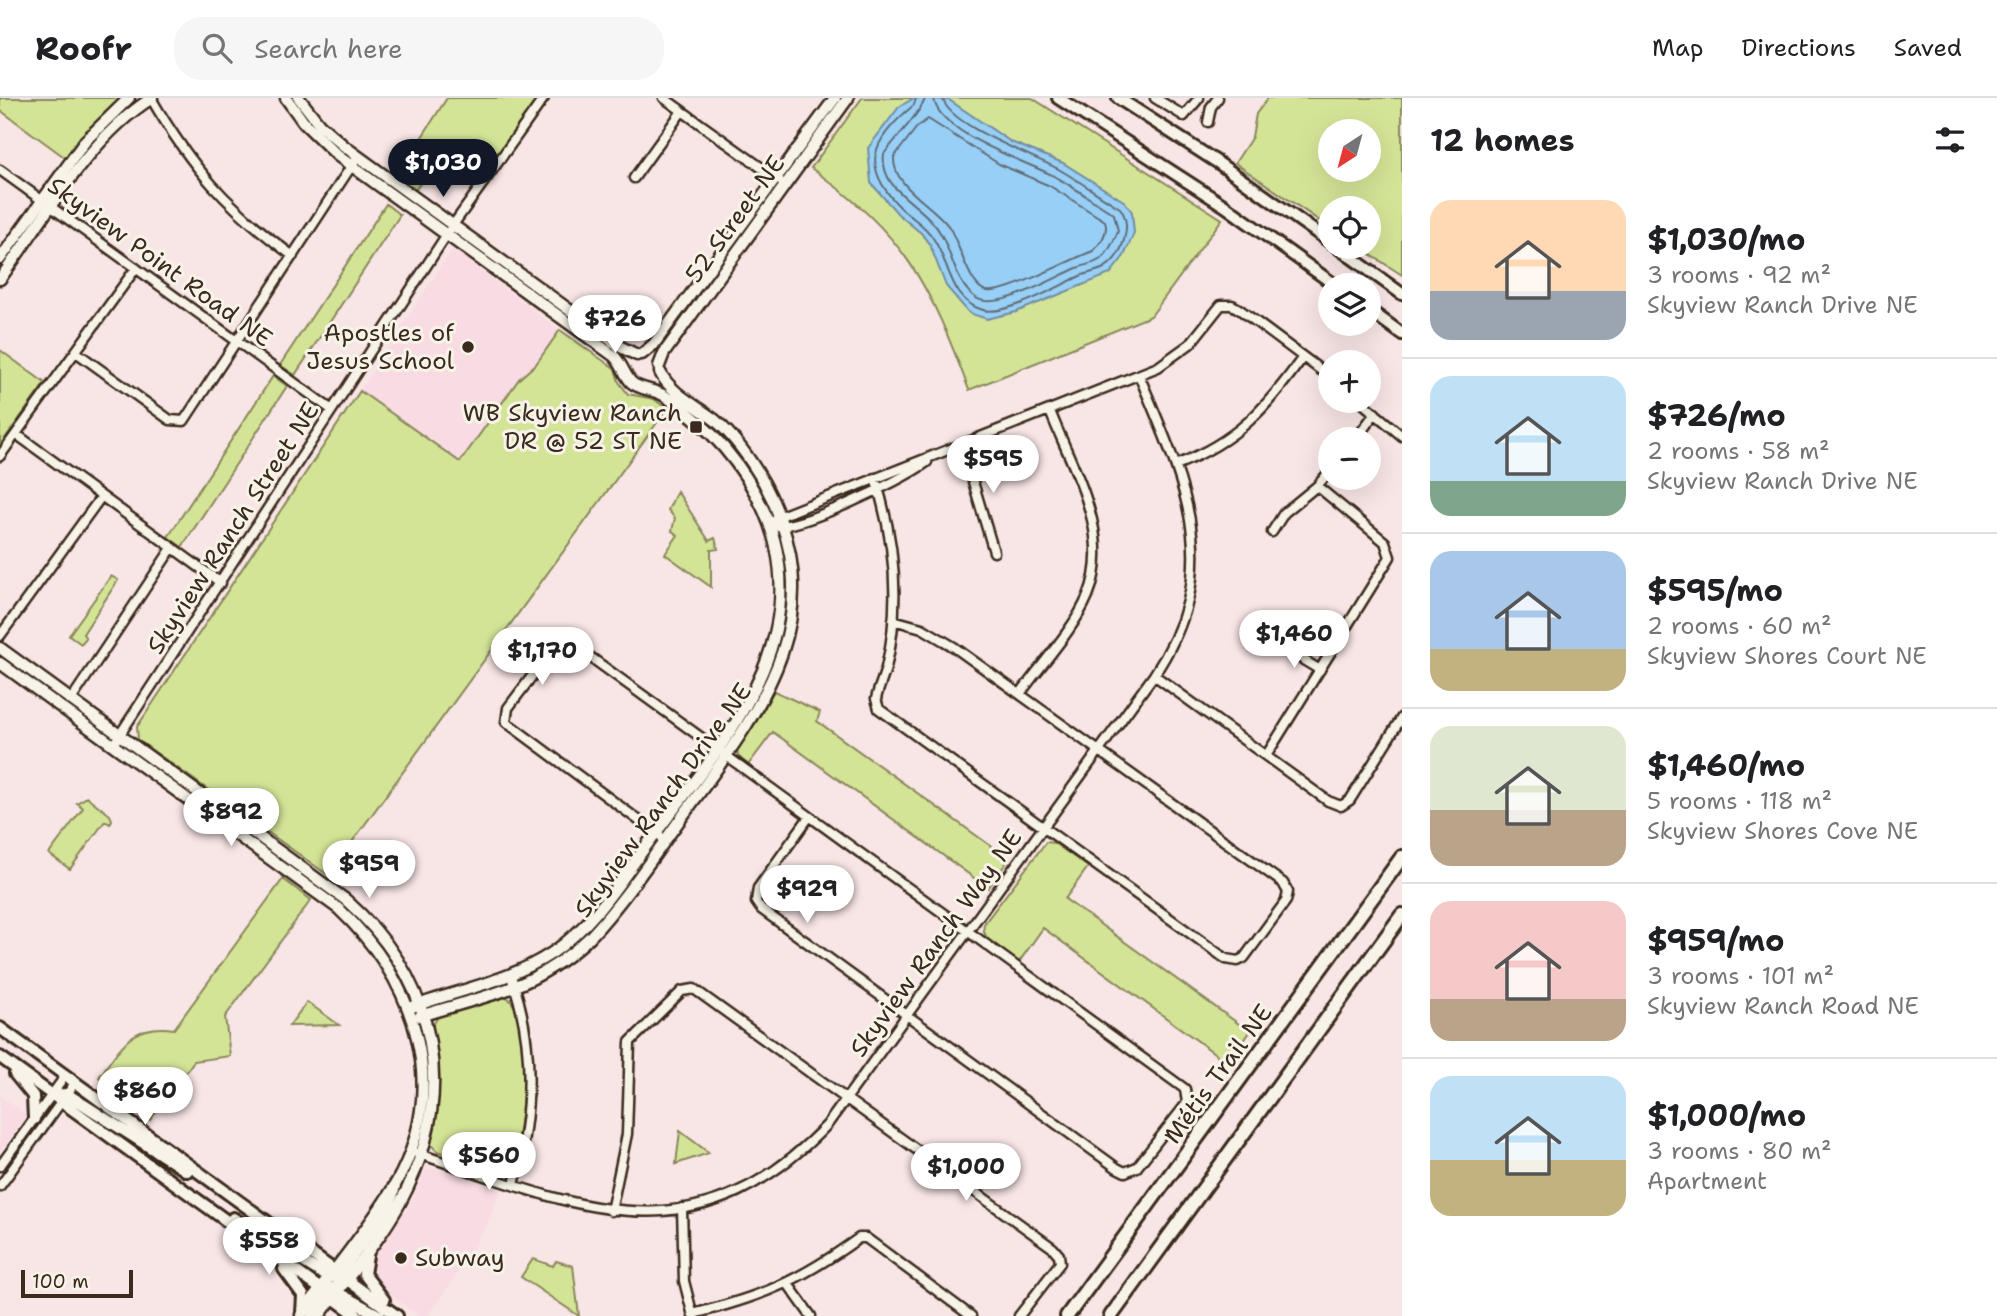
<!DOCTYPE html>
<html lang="en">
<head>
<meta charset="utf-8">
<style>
  :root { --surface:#fff; --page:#f6f6f6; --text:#202124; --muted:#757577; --line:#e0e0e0; --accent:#111827 }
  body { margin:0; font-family:"Shantell Sans",sans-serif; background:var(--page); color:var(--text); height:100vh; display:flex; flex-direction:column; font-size:26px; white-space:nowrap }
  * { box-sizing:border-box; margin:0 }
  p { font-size:23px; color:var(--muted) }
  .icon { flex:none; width:38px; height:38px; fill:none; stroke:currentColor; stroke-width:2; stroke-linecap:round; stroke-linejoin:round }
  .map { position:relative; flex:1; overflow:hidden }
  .panel { display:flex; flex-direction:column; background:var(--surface); width:595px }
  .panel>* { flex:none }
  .needle { width:46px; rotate:216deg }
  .buttons { position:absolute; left:1318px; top:21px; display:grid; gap:14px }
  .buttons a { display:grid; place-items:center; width:63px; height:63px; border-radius:50%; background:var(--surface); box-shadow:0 7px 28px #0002; font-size:35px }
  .scale { position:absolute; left:21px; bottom:18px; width:112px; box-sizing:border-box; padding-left:7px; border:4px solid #3b2a1e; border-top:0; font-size:19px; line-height:24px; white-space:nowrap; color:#3b2a1e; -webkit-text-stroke:5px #f7f3e8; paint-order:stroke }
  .price { position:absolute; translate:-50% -60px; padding:0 16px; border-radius:24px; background:#fff; color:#222; font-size:23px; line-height:46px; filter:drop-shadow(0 2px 4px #0008) }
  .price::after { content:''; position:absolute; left:50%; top:42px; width:21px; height:16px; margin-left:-10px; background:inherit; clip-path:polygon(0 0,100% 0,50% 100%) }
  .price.active { background:var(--accent); color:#fff }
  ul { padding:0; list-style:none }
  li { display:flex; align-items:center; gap:21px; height:175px; padding:0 28px }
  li+li { border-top:2px solid var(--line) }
  li span { display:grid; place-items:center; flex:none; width:196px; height:140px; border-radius:21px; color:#555 }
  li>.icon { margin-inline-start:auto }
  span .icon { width:84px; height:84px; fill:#fffc; stroke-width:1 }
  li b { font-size:30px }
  h2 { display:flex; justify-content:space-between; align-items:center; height:84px; padding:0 28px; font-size:30px }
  header { display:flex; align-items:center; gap:42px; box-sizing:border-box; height:98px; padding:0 35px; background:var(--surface); border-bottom:2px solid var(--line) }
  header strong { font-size:33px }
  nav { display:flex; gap:38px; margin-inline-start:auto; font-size:24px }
  .search { width:490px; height:63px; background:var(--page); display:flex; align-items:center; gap:18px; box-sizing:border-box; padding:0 24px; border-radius:28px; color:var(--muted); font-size:26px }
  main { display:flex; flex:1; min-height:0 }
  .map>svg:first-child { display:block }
  .built { fill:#f9dbe3 }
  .green { fill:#d4e497; stroke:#88875a; stroke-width:2; fill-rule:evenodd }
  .water { fill:#98cff7; stroke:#738da0; stroke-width:2 }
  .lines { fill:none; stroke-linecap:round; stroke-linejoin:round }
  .shore { stroke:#606c75; stroke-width:2 }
  .minor-casing { stroke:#3b2a1e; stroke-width:13 }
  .tertiary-casing { stroke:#3b2a1e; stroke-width:15 }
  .secondary-casing { stroke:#3b2a1e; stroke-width:16 }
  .primary-casing { stroke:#3b2a1e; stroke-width:18 }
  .minor { stroke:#f7f3e8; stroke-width:8 }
  .tertiary { stroke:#f7f3e8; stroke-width:10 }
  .secondary { stroke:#f7f3e8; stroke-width:10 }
  .primary { stroke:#f7f3e8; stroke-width:12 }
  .poi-dot { fill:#3b2a1e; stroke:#f7f3e8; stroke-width:2.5 }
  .labels { text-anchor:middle; stroke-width:6; stroke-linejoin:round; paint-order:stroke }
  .street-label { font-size:24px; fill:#3b2a1e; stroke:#f7f3e8 }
  .poi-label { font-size:24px; fill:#3b2a1e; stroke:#f7f3e8; text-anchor:end }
</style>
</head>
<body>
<header>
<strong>Roofr</strong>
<div class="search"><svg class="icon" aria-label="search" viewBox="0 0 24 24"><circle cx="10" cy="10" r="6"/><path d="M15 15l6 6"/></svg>Search here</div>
<nav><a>Map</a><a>Directions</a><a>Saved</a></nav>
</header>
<main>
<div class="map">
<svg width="1402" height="1218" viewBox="0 0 1402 1218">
  <rect width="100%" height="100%" fill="#f8e5e5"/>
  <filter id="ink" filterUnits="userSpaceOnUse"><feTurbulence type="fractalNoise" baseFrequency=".0143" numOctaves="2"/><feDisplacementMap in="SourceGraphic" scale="14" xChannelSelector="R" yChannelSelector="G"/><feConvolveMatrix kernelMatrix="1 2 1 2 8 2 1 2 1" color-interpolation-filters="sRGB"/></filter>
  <g filter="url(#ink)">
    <!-- built -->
    <path class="built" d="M 451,153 L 456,154 L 560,232 L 536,266 L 519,281 L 460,364 L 360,293 Z
      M 0,998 L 27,1017 L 0,1054 Z
      M 434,1071 L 501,1092 L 489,1122 L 452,1184 L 427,1218 L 418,1218 L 374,1183 L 369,1177 L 368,1166 L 410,1107 L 425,1072 Z"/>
    <!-- green -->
    <path class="green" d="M 0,0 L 123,0 L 98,22 L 67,61 L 0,12 Z
      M 447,0 L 544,0 L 481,88 L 439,58 L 412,97 L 393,84 Z
      M 862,0 L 1032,0 L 1222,121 L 1151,218 L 969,292 C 928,184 907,139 811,70 Z
      M 1268,0 L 1402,0 L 1402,177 L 1359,149 L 1368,149 L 1368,110 L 1330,110 L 1330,130 L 1235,65 L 1252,39 L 1256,16 ZM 1330,33 L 1368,33 L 1368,72 L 1330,72 Z
      M 386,106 L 400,117 L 295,277 L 280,267 Z
      M 560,232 L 615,271 L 619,284 L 628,296 L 654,301 L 667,311 L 328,777 L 138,642 L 137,629 L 360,293 L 460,364 L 519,281 L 536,266 Z
      M 0,252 L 45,285 L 0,347 Z
      M 273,278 L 287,288 L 182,449 L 168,439 Z
      M 677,393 L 709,443 L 715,440 L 718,451 L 711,452 L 711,489 L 665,456 L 678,437 L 672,433 L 675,420 L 668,412 Z
      M 111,478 L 118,482 L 83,536 L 86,540 L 81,546 L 69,537 Z
      M 774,593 L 820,614 L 817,623 L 1009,761 L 988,790 L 773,634 L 748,667 L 738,658 L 737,650 L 757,623 Z
      M 87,699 L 110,717 L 112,722 L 110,726 L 105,723 L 70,771 L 49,756 L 83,710 L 77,705 Z
      M 1046,744 L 1054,745 L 1088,769 L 1065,801 L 1250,934 L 1228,965 L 1043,830 L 1019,864 C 1006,855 980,844 984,826 Z
      M 283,781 L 311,802 L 225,919 L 230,958 L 194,963 L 150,1022 L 110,994 L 99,979 C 122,948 131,925 174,931 Z
      M 507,899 C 536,923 521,1031 513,1065 L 501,1074 L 437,1053 L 431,1047 L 438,973 L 431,930 L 439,917 Z
      M 307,904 L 339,927 L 289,928 Z
      M 680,1033 L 709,1055 L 676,1066 Z
      M 533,1161 L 553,1168 L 556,1163 L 573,1168 L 579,1218 L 521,1179 Z"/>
    <!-- water -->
    <path class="water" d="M 914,0 L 949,2 L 1011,44 L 1063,65 L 1125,104 L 1132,114 L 1134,135 L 1124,158 L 1110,176 L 1016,214 L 987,221 L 969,215 L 946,188 L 930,147 L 921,135 L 898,116 L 871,85 L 868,50 L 899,9 Z"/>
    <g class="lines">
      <!-- shore -->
      <path class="shore" d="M 916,0 L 914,7 C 871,42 859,69 902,111 C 913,121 925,127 933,140 C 950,165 950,203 983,212 C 1006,218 1057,189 1078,179 C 1086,175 1096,174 1104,170 C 1123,159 1133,127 1120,110 C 1100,98 1081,84 1060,72 C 1038,59 946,27 943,0
        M 925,0 C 924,11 893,43 884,56 C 880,91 915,102 934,126 C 952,147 953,185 976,200 C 998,214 1055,179 1077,170 C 1084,167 1095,166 1102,160 C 1110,153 1114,142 1118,133 L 1114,116 C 1094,104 1074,89 1054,78 C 1027,64 936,34 934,0
        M 928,21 L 999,66 L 1050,88 L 1105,123 C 1109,134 1101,145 1093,153 C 1070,161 1008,196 987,193 C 969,190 959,143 949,129 C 934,107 892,89 894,59 L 917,29 Z"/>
      <!-- minor casing -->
      <g class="minor-casing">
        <path id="minor" d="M 151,0 C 192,71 227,109 293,158
          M 664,0 L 780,83
          M 1155,0 L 1184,18 L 1199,0
          M 1208,24 L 1211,9 L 1218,0
          M 0,72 L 332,312
          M 634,80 L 682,13
          M 76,254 L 170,322 L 184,323 L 354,64
          M 1360,303 L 1402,338
          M 16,336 L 221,485
          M 1356,341 L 1375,315
          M 962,347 L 994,454
          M 0,358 L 136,170
          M 1176,367 C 1237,343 1266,311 1303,259
          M 875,380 C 895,442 901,506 886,570 C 883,581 878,591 876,601 L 879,611 L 1226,861 L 1238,863 L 1244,860 L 1286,803 L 1288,794 L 1283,785 L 954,549 L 922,530 L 893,522
          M 770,428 L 778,419 L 1158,269 L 1190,246 L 1221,207 L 1232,207 L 1239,211 L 1330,279
          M 770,428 C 798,433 901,383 927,364
          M 1272,434 L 1284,415 L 1317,388
          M 0,538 L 101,399
          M 1282,549 L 1320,572
          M 1154,577 L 1328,703 L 1341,708 L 1350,702 L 1402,619
          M 1020,596 C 1042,565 1073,533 1088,498 C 1114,436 1072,370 1050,313
          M 71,602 L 172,450
          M 117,641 L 453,127 L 544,0
          M 1266,658 L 1390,459 L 1385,444 L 1317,388 L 1330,373
          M 660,738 L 506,624 L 508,610 L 557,545 L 571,545 L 1185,991 L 1187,1005 L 1137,1069 L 1125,1074 L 1117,1070 L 761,811 L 756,804 L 758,790 L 809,719
          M 511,878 C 536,948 532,1016 514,1087
          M 416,1055 C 574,1106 691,1168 827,1027 L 1154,577 C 1227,468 1184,385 1139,277
          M 0,1068 L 66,977
          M 0,1088 L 75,985
          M 682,1110 L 684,1183 L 693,1218
          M 611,1113 L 627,1036 L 630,944 L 682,893 L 694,891 L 1053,1150 L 1059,1157 L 1060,1165 L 1019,1218
          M 788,1186 L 811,1218
          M 693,1216 C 764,1198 799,1183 859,1140 L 866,1140 L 971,1218"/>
      </g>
      <!-- tertiary casing -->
      <g class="tertiary-casing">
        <path id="tertiary" d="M 286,0 L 304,25 L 338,58 L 614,258 C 622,266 624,276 631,284 C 639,292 655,291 665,298 C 708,327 743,365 764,413 C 820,540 723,645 652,740 C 622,780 595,826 552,855 C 508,884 458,892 409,910
          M 299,0 L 320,27 L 344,48 L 619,248 L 637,257
          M 0,161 L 86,42 L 129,0
          M 0,181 C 44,121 88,40 152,0
          M 642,256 L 654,246 L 835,0
          M 659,268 L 664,255 L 848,0
          M 0,550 L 346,802 C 438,884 459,996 400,1105 C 378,1145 346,1181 319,1218
          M 0,565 L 339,811 C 416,884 451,989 395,1087 C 368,1132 332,1174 301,1217
          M 420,918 C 490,896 535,892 591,838 C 627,799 656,754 687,712 C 763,608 835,517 764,385 C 751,362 735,339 715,322 C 697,308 670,295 660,274"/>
      </g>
      <!-- secondary casing -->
      <g class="secondary-casing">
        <path id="secondary" d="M 1058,0 L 1225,108 L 1335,187
          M 1118,0 L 1217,64 L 1330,144
          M 1337,149 L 1402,196
          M 1368,211 L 1402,236
          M 0,930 L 397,1218
          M 0,959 L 358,1218
          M 15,976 L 33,998 L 34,1021
          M 51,997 L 67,996 L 187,1073
          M 233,1120 L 328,1179 L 343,1181
          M 368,1152 L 364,1176 L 384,1202
          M 284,1171 L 303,1197 L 302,1216
          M 329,1190 L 380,1218
          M 332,1200 C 341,1156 389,1127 395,1087
          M 312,1218 L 328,1191"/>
      </g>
      <!-- primary casing -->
      <g class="primary-casing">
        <path id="primary" d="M 1067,1218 L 1402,759
          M 1111,1218 L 1402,817"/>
      </g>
      <!-- minor -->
      <use href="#minor" class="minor"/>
      <!-- tertiary -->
      <use href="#tertiary" class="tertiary"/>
      <!-- secondary -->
      <use href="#secondary" class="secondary"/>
      <!-- primary -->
      <use href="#primary" class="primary"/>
    </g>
  </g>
  <!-- markers -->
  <g class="poi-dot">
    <circle cx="468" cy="249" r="7"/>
    <rect x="689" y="322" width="14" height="14" rx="3.5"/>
    <circle cx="401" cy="1160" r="7"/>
  </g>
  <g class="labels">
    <!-- street labels -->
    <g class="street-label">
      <text transform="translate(735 121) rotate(-54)" y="8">52 Street NE</text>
      <text transform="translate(160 164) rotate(36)" y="8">Skyview Point Road NE</text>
      <text transform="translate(233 430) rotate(-57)" y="8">Skyview Ranch Street NE</text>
      <text transform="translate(663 702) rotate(-54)" y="8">Skyview Ranch Drive NE</text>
      <text transform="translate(936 845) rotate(-54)" y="8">Skyview Ranch Way NE</text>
      <text transform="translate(1218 976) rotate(-54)" y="8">Métis Trail NE</text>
    </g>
    <!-- poi labels -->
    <g class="poi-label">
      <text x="454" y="243">Apostles of<tspan x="454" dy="28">Jesus School</tspan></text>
      <text x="682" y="323">WB Skyview Ranch<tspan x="682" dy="28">DR @ 52 ST NE</tspan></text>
      <text x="415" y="1168" text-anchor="start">Subway</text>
    </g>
  </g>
</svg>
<div class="buttons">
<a><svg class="needle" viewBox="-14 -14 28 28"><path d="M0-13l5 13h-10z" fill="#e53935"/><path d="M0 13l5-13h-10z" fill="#757577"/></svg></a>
<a><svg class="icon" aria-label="locate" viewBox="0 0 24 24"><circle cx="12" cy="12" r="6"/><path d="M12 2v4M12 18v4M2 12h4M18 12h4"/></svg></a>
<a><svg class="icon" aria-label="layers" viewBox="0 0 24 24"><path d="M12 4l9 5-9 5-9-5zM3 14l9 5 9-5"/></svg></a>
<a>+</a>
<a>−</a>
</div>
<div class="scale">100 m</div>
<b class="price active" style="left:443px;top:101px">$1,030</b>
<b class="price" style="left:615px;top:257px">$726</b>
<b class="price" style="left:993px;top:397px">$595</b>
<b class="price" style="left:1294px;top:572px">$1,460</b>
<b class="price" style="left:542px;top:589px">$1,170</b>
<b class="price" style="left:231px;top:750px">$892</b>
<b class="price" style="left:369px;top:802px">$959</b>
<b class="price" style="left:807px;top:827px">$929</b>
<b class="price" style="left:145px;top:1029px">$860</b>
<b class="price" style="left:489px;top:1094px">$560</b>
<b class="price" style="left:966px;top:1105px">$1,000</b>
<b class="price" style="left:269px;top:1179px">$558</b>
</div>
<section class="panel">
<h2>12 homes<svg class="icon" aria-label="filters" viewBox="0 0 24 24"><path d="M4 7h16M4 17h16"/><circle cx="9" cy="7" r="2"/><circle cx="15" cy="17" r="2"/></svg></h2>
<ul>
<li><span style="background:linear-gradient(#ffd9b3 65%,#9aa5b1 0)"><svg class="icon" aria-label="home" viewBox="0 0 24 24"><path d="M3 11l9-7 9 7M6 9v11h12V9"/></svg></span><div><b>$1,030/mo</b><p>3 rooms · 92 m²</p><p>Skyview Ranch Drive NE</p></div></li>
<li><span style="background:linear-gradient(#bfe0f5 75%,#7fa58c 0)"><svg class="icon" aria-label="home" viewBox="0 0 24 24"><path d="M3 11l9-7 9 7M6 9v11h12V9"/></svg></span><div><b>$726/mo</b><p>2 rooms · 58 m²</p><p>Skyview Ranch Drive NE</p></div></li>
<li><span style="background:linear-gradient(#a9c7e8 70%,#c2b280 0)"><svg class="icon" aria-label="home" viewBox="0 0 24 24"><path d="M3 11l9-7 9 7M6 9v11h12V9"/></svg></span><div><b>$595/mo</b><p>2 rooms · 60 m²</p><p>Skyview Shores Court NE</p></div></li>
<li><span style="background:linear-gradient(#dfe7d0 60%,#b9a48a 0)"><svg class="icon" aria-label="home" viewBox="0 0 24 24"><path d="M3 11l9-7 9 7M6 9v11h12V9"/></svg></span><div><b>$1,460/mo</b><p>5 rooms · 118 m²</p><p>Skyview Shores Cove NE</p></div></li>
<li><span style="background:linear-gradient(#f6c9c9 70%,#b9a48a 0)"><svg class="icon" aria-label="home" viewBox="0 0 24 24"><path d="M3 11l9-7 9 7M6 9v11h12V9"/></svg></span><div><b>$959/mo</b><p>3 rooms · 101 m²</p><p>Skyview Ranch Road NE</p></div></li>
<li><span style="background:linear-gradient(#bfe0f5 60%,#c2b280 0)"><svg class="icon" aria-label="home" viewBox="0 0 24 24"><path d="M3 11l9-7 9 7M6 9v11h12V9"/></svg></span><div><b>$1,000/mo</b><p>3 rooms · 80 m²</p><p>Apartment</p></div></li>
</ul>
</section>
</main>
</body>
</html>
